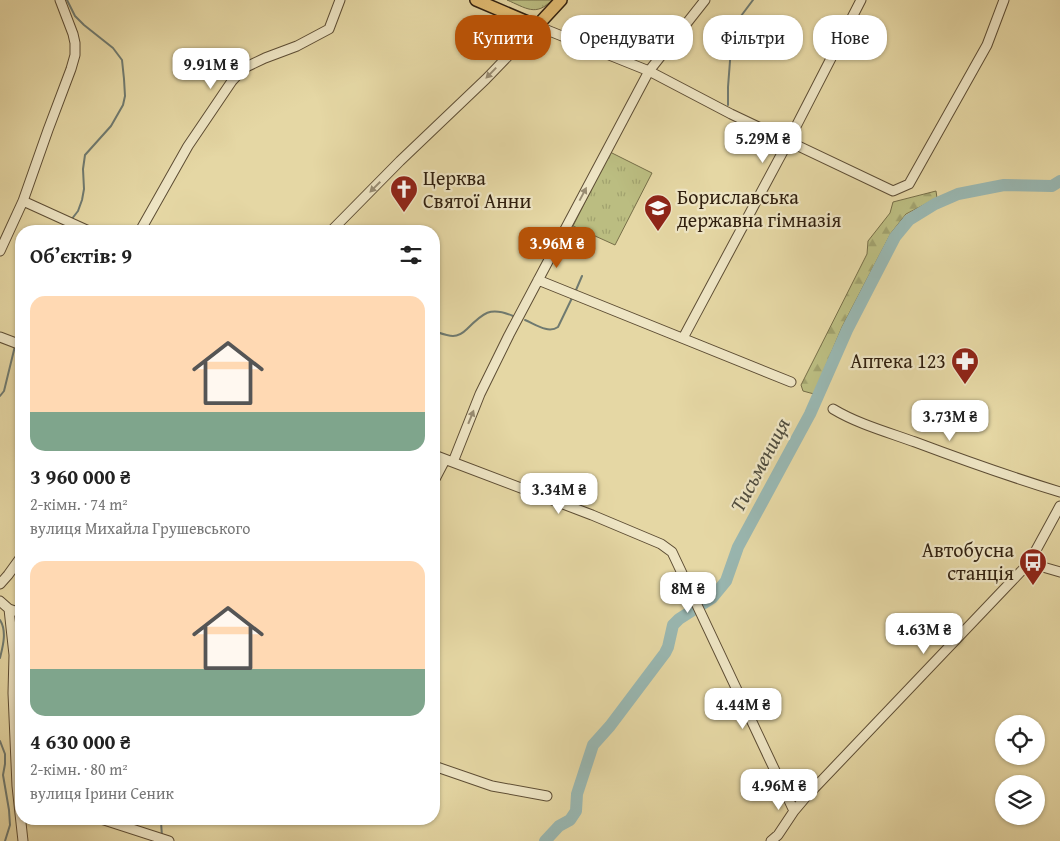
<!DOCTYPE html>
<html lang="uk">
<head>
<meta charset="utf-8">
<style>
  :root { --surface:#fff; --page:#f2f2f2; --text:#222; --muted:#767676; --accent:#b45309 }
  body { margin:0; font-family:"Gentium Book Plus",serif; background:var(--page); color:var(--text); height:100vh; display:flex; flex-direction:column; font-size:19px; white-space:nowrap }
  * { box-sizing:border-box; margin:0 }
  p { font-size:16px; color:var(--muted) }
  .icon { flex:none; width:28px; height:28px; fill:none; stroke:currentColor; stroke-width:2; stroke-linecap:round; stroke-linejoin:round }
  .map { position:relative; flex:1; overflow:hidden }
  .panel { position:absolute; left:15px; top:225px; width:425px; height:600px; display:flex; flex-direction:column; background:var(--surface); border-radius:20px; box-shadow:0 1px 4px #0004 }
  .panel>* { flex:none }
  .hud { position:absolute; left:455px; top:15px; width:475px; height:45px; display:flex; gap:10px }
  .fabs { position:absolute; left:995px; top:715px; display:grid; gap:10px }
  .fabs a { display:grid; place-items:center; width:50px; height:50px; border-radius:50%; background:var(--surface); box-shadow:0 1px 4px #0004; font-size:25px }
  .price { position:absolute; translate:-50% -42px; padding:0 11px; border-radius:10px; background:#fff; color:#222; font-size:16px; line-height:32px; filter:drop-shadow(0 1px 2px #0008) }
  .price::after { content:''; position:absolute; left:50%; top:30px; width:15px; height:11px; margin-left:-8px; background:inherit; clip-path:polygon(0 0,100% 0,50% 100%) }
  .price.on { background:var(--accent); color:#fff }
  ul { padding:0; list-style:none }
  li { display:grid; align-content:center; gap:10px; height:265px; padding:0 15px }
  li span { display:grid; place-items:center; height:155px; border-radius:15px; color:#555 }
  li>.icon { margin-inline-start:auto }
  span .icon { width:90px; height:90px; fill:#fffc; stroke-width:1 }
  li b { font-size:21px }
  h2 { display:flex; justify-content:space-between; align-items:center; height:60px; padding:0 15px; font-size:21px }
  .tag { padding:0 18px; border-radius:20px; background:var(--surface); box-shadow:0 1px 4px #0004; font-size:18px; line-height:45px }
  .tag.on { background:var(--accent); color:#fff }
  .map>svg:first-child { display:block }
  .forest { fill:url(#forest-firs); stroke:#766e48 }
  .park { fill:url(#park-tufts); stroke:#766e48 }
  .lines { fill:none; stroke-linecap:round; stroke-linejoin:round }
  .stream { stroke:#6f7a70; stroke-width:2 }
  .river { stroke:#99b7b1; stroke-width:12 }
  .minor-casing { stroke:#5d4d34; stroke-width:11 }
  .major-casing { stroke:#301f0e; stroke-width:14 }
  .minor { stroke:#eee5c4; stroke-width:9 }
  .major { stroke:#e2bc72; stroke-width:11 }
  .oneway { fill:#988c72 }
  .labels { text-anchor:middle; stroke-width:4.5; stroke-linejoin:round; paint-order:stroke }
  .poi-label { font-size:20px; fill:#301f0e; stroke:#eee5c4; text-anchor:start }
  .water-label { font-size:21px; font-style:italic; fill:#504d3f; stroke:#eee5c4 }
</style>
</head>
<body>
<div class="map">
<svg width="1060" height="841" viewBox="0 0 1060 841">
  <defs>
    <pattern id="forest-firs" width="22" height="20" patternUnits="userSpaceOnUse" patternTransform="scale(1.25)"><rect width="22" height="20" fill="#bbbd81"/><path d="M5 1l3.5 6h-7zM16 11l3.5 6h-7z" fill="#a1a26e"/></pattern>
    <pattern id="park-tufts" width="24" height="20" patternUnits="userSpaceOnUse" patternTransform="scale(1.25)"><rect width="24" height="20" fill="#bbbd81"/><path d="M3 7l-1-3M5 7V3M7 7l1-3M15 17l-1-3M17 17v-4M19 17l1-3" fill="none" stroke="#a1a26e"/></pattern>
  </defs>
  <rect width="100%" height="100%" fill="#e5d7a4"/>
  <filter id="stains"><feTurbulence type="fractalNoise" baseFrequency=".004" numOctaves="4"/><feColorMatrix values="0 0 0 0 .2 0 0 0 0 .09 0 0 0 0 .02 0 0 0 .5 -.17"/></filter>
  <radialGradient id="worn" r=".72"><stop offset=".6" stop-color="#630" stop-opacity="0"/><stop offset="1" stop-color="#630" stop-opacity=".3"/></radialGradient>
  <!-- forest -->
  <path class="forest" d="M 936,191 L 937,198 L 906,214 L 891,233 L 842,327 L 814,394 L 803,391 L 801,385 L 867,254 L 868,241 L 890,213 L 893,202 Z"/>
  <!-- park -->
  <path class="park" d="M 507,0 L 552,0 C 536,17 526,8 507,0 Z
    M 610,152 L 652,173 L 615,245 L 573,226 Z"/>
  <g class="lines">
    <!-- stream -->
    <path class="stream" d="M 67,0 L 75,16 L 84,25 L 113,48 L 122,60 L 124,79 L 125,96 L 123,105 L 111,126 L 85,155 L 83,169 L 84,189 L 82,200 L 78,211 L 71,220
      M 728,105 L 728,87 L 732,35 L 741,16 L 753,0
      M 63,231 L 68,224
      M 576,290 L 582,276
      M 525,320 C 535,324 548,334 558,327 L 572,298
      M 434,331 C 440,333 447,336 453,336 C 459,336 463,333 467,329 C 483,313 490,306 513,316
      M 17,339 L 21,322
      M 0,396 L 4,391 L 15,346
      M 0,620 C 7,631 3,646 0,658
      M 0,741 L 5,754 L 5,764 L 3,775 L 9,810 L 10,825 L 5,841
      M 162,836 L 161,822 L 163,819"/>
    <!-- river -->
    <path class="river" d="M 545,841 L 559,826 L 570,820 L 576,811 L 577,794 L 593,745 L 610,726 L 665,653 L 668,647 L 673,625 L 679,619 L 712,598 L 726,581 L 738,547 L 810,414 L 847,330 L 895,237 L 909,220 L 935,204 L 958,194 L 1004,185 L 1052,186 L 1060,181"/>
    <!-- minor casing -->
    <g class="minor-casing">
      <path id="minor" d="M 23,201 L 89,231
        M 140,231 L 188,146 L 232,81 L 244,68 L 265,58 L 297,46 L 329,29 L 340,0
        M 331,231 L 400,161 L 486,79 L 537,26 L 649,71 L 731,114 L 893,191 L 909,184 L 987,45 L 1004,0
        M 0,251 L 23,201 L 48,130 L 71,69 L 75,55 L 75,43 L 73,34 L 60,0
        M 538,280 L 791,382
        M 0,337 L 21,345
        M 683,338 L 788,142 L 861,0
        M 833,409 C 858,424 887,432 915,442 C 963,460 1011,477 1060,492
        M 434,455 L 592,515 L 661,544 L 672,552 L 794,811
        M 453,462 L 480,394 L 509,335 L 649,71 L 705,0
        M 434,481 L 445,460
        M 1029,563 L 1060,506
        M 0,584 L 8,575 L 21,557
        M 0,601 L 9,609 L 21,613
        M 9,609 L 14,655 L 13,693 L 17,786 L 23,841
        M 434,766 L 492,786 L 547,796
        M 101,819 L 169,841
        M 771,841 L 778,835 L 794,811 L 805,798 L 1029,563 L 1060,572"/>
    </g>
    <!-- major casing -->
    <g class="major-casing">
      <path id="major" d="M 476,0 L 537,26 L 561,0"/>
    </g>
    <!-- minor -->
    <use href="#minor" class="minor"/>
    <!-- major -->
    <use href="#major" class="major"/>
  </g>
  <!-- one-way arrows -->
  <defs><path id="oneway-solid" d="M-6-.8H1V-3.2L6.5 0L1 3.2V.8H-6Z" transform="scale(1.25)"/></defs>
  <g class="oneway">
    <use href="#oneway-solid" transform="translate(491 73) rotate(134)"/>
    <use href="#oneway-solid" transform="translate(375 187) rotate(135)"/>
    <use href="#oneway-solid" transform="translate(583 194) rotate(-62)"/>
    <use href="#oneway-solid" transform="translate(471 417) rotate(-68)"/>
  </g>
  <!-- icons -->
  <defs>
    <g id="church-pin" transform="scale(1.4375)"><path d="M0 17L-7.5 6A9.5 9.5 0 1 1 7.5 6Z" fill="#8f2418" stroke="#eee5c4"/><path d="M-1.2-6h2.4v3.5h3.3v2.4h-3.3V6h-2.4V-.1h-3.3v-2.4h3.3Z" fill="#fff"/></g>
    <g id="school-pin" transform="scale(1.4375)"><path d="M0 17L-7.5 6A9.5 9.5 0 1 1 7.5 6Z" fill="#8f2418" stroke="#eee5c4"/><path d="M0-5L7-2L0 1L-7-2ZM-4 1L0 2.5L4 1V4Q0 6-4 4Z" fill="#fff"/></g>
    <g id="pharmacy-pin" transform="scale(1.4375)"><path d="M0 17L-7.5 6A9.5 9.5 0 1 1 7.5 6Z" fill="#8f2418" stroke="#eee5c4"/><path d="M-2-6h4v4h4v4h-4v4h-4v-4h-4v-4h4Z" fill="#fff"/></g>
    <g id="bus-pin" transform="scale(1.4375)"><path d="M0 17L-7.5 6A9.5 9.5 0 1 1 7.5 6Z" fill="#8f2418" stroke="#eee5c4"/><path d="M-5-6H5V4H4V6H2V4H-2V6H-4V4H-5ZM-3.5-4V0h7V-4ZM-3.5 1.2v1.5H-2V1.2ZM2 1.2v1.5H3.5V1.2Z" fill="#fff"/></g>
  </defs>
  <g fill-rule="evenodd">
    <use href="#church-pin" x="404" y="189"/>
    <use href="#school-pin" x="658" y="208"/>
    <use href="#pharmacy-pin" x="965" y="361"/>
    <use href="#bus-pin" x="1033" y="562"/>
  </g>
  <g class="labels">
    <!-- poi labels -->
    <g class="poi-label">
      <text x="423" y="185">Церква<tspan x="423" dy="23">Святої Анни</tspan></text>
      <text x="677" y="204">Бориславська<tspan x="677" dy="23">державна гімназія</tspan></text>
      <text x="946" y="368" text-anchor="end">Аптека 123</text>
      <text x="1014" y="557" text-anchor="end">Автобусна<tspan x="1014" dy="23">станція</tspan></text>
    </g>
    <!-- water labels -->
    <g class="water-label">
      <text transform="translate(760 465) rotate(-62)" y="7">Тисьмениця</text>
    </g>
  </g>
  <rect width="100%" height="100%" filter="url(#stains)"/>
  <rect width="100%" height="100%" fill="url(#worn)"/>
</svg>
<div class="fabs">
<a><svg class="icon" aria-label="locate" viewBox="0 0 24 24"><circle cx="12" cy="12" r="6"/><path d="M12 2v4M12 18v4M2 12h4M18 12h4"/></svg></a>
<a><svg class="icon" aria-label="layers" viewBox="0 0 24 24"><path d="M12 4l9 5-9 5-9-5zM3 14l9 5 9-5"/></svg></a>
</div>
<b class="price" style="left:211px;top:90px">9.91M ₴</b>
<b class="price" style="left:763px;top:164px">5.29M ₴</b>
<b class="price on" style="left:557px;top:269px">3.96M ₴</b>
<b class="price" style="left:950px;top:442px">3.73M ₴</b>
<b class="price" style="left:559px;top:515px">3.34M ₴</b>
<b class="price" style="left:688px;top:614px">8M ₴</b>
<b class="price" style="left:924px;top:655px">4.63M ₴</b>
<b class="price" style="left:743px;top:730px">4.44M ₴</b>
<b class="price" style="left:779px;top:811px">4.96M ₴</b>
<div class="hud">
<a class="tag on">Купити</a>
<a class="tag">Орендувати</a>
<a class="tag">Фільтри</a>
<a class="tag">Нове</a>
</div>
<section class="panel">
<h2>Об’єктів: 9<svg class="icon" aria-label="filters" viewBox="0 0 24 24"><path d="M4 7h16M4 17h16"/><circle cx="9" cy="7" r="2"/><circle cx="15" cy="17" r="2"/></svg></h2>
<ul>
<li><span style="background:linear-gradient(#ffd9b3 75%,#7fa58c 0)"><svg class="icon" aria-label="home" viewBox="0 0 24 24"><path d="M3 11l9-7 9 7M6 9v11h12V9"/></svg></span><div><b>3 960 000 ₴</b><p>2-кімн. · 74 m²</p><p>вулиця Михайла Грушевського</p></div></li>
<li><span style="background:linear-gradient(#ffd9b3 70%,#7fa58c 0)"><svg class="icon" aria-label="home" viewBox="0 0 24 24"><path d="M3 11l9-7 9 7M6 9v11h12V9"/></svg></span><div><b>4 630 000 ₴</b><p>2-кімн. · 80 m²</p><p>вулиця Ірини Сеник</p></div></li>
</ul>
</section>
</div>
</body>
</html>
